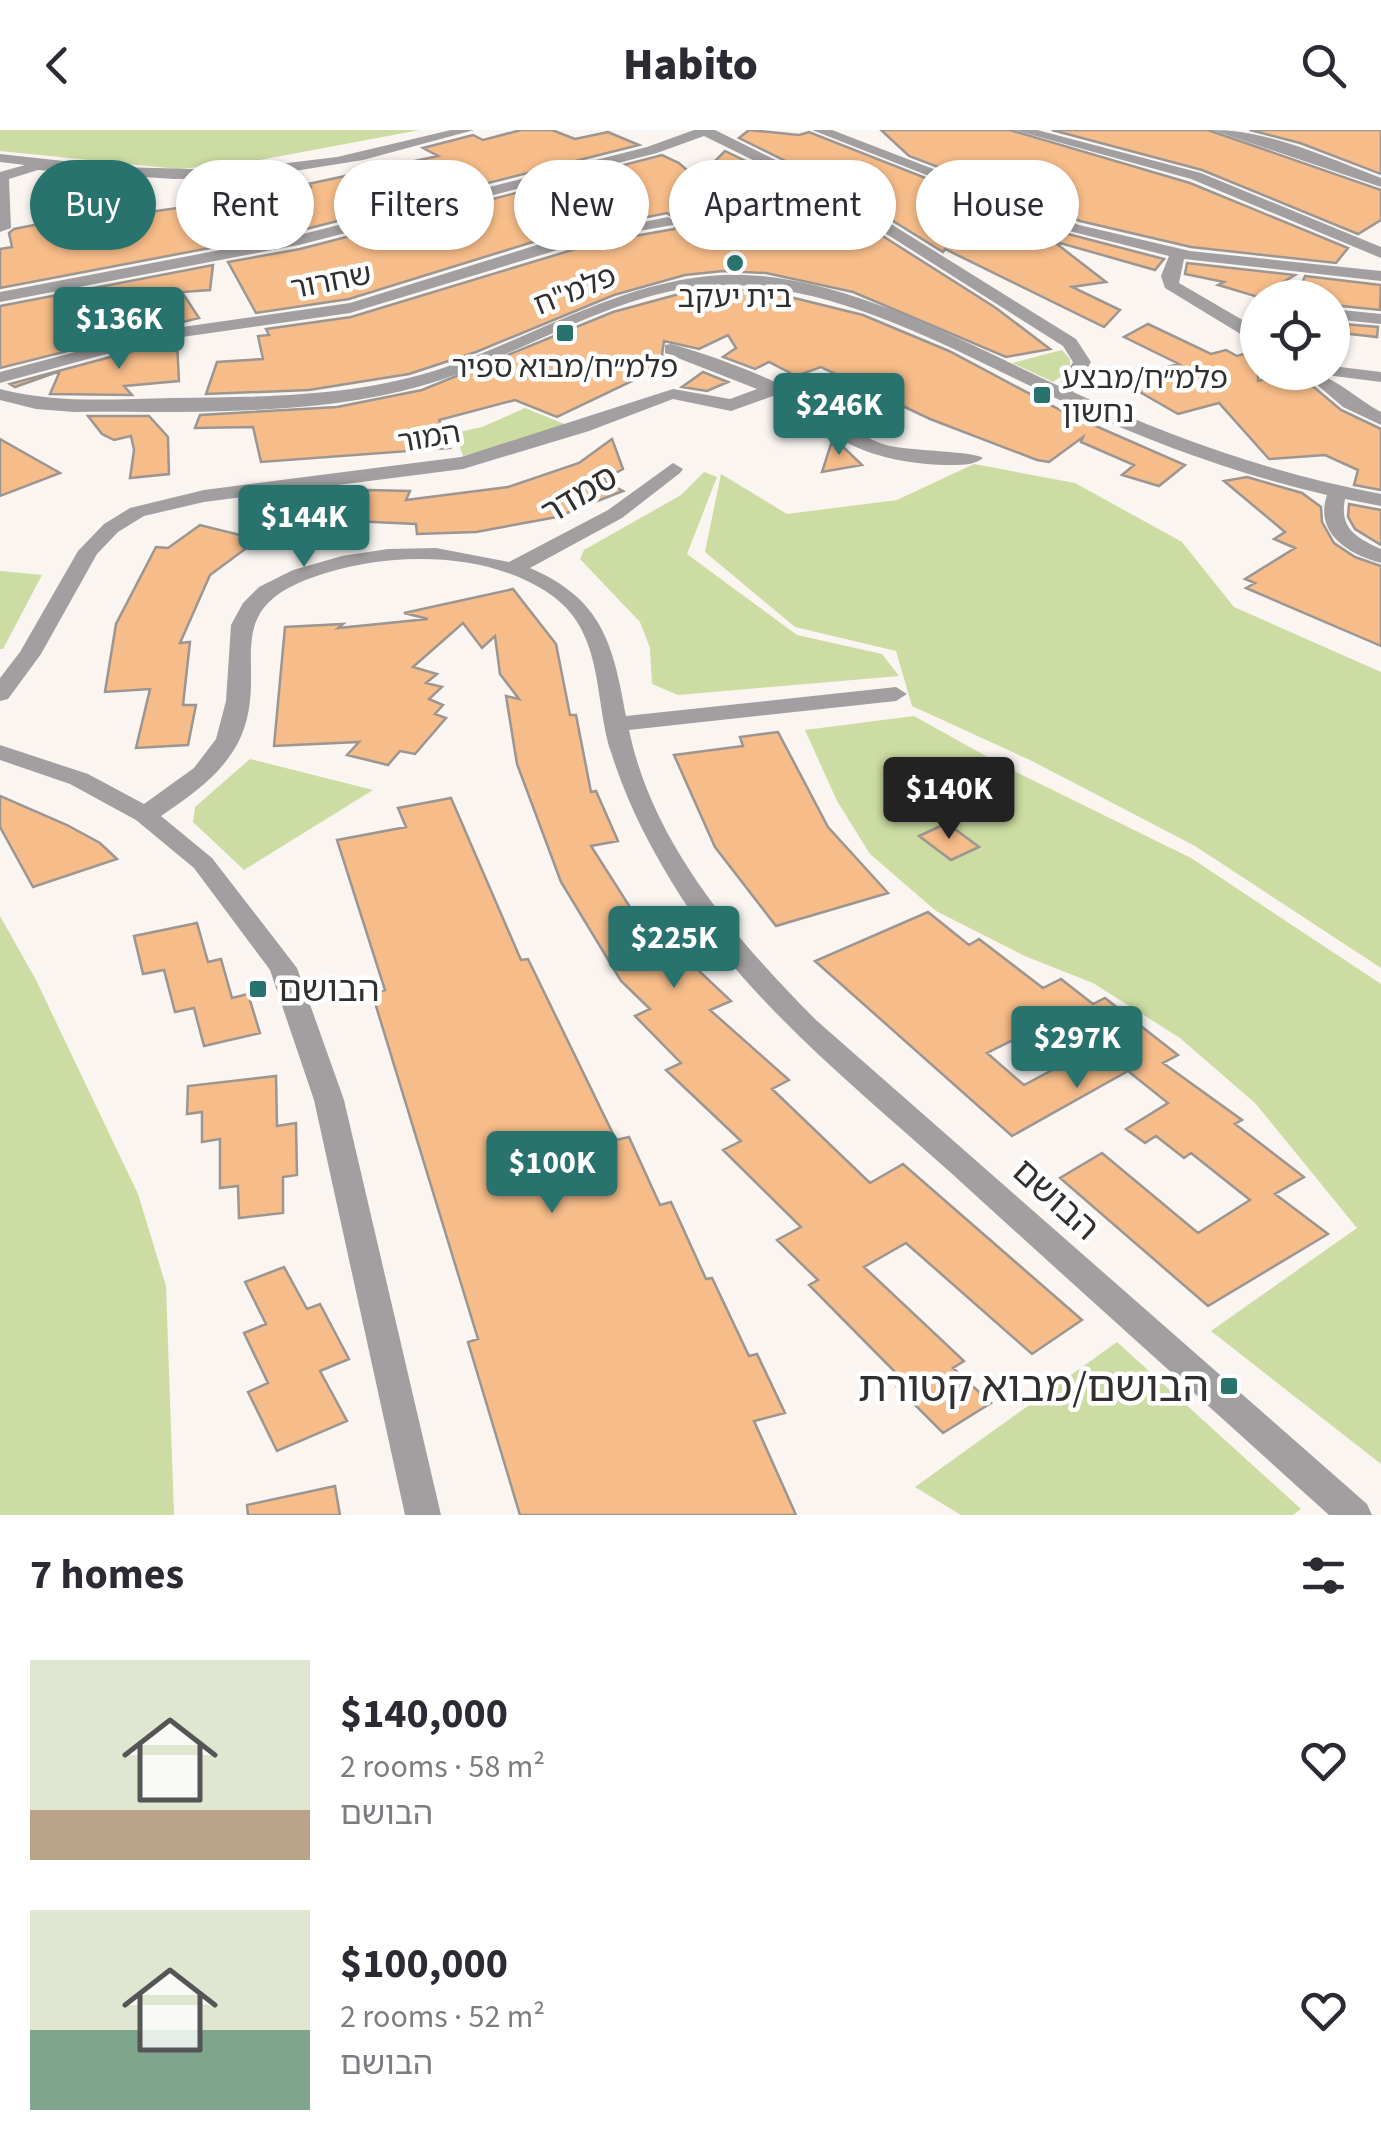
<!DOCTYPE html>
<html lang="en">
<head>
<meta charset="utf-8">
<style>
  :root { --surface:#fff; --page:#f7f7f7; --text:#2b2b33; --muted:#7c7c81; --accent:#29736f }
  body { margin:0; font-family:"Source Sans 3","Noto Sans Hebrew",sans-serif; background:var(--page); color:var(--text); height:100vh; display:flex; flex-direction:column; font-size:38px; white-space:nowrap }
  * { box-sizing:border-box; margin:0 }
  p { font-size:32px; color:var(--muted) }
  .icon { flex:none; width:55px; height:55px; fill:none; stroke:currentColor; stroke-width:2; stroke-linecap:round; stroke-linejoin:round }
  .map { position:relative; height:1385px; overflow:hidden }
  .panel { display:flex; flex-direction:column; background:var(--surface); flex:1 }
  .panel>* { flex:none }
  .guide { position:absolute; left:30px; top:30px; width:1322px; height:90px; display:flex; gap:20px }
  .tools { position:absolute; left:1240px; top:150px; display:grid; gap:20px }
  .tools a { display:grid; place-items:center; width:110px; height:110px; border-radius:50%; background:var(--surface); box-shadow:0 2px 8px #0004; font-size:50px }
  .price { position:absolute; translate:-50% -85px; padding:0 22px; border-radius:10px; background:var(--accent); color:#fff; font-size:32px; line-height:65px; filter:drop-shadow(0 2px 5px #0008) }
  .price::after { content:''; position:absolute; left:50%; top:60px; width:30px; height:22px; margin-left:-15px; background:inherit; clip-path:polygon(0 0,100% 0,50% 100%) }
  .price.selected { background:#222; color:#fff }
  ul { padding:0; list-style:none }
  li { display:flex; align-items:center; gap:30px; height:250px; padding:0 30px }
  li span { display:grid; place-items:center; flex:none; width:280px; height:200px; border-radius:0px; color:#555 }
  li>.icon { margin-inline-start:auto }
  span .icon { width:120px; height:120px; fill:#fffc; stroke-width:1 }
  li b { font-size:42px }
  h2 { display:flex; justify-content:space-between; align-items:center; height:120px; padding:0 30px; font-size:42px }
  .tag { padding:0 35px; border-radius:45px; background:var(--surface); box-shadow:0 2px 8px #0004; font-size:35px; line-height:90px }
  .tag.selected { background:var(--accent); color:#fff }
  header { display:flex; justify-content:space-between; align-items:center; height:130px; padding:0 30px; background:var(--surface); font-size:45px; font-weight:800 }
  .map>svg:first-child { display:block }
  .green { fill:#ccdca2 }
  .building { fill:#f6bc89; stroke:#9b9692; stroke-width:2.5; fill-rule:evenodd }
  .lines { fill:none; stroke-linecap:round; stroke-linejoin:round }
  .minor { fill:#a29fa0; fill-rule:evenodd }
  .poi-dot { fill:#29736f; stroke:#fff; stroke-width:4 }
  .labels { text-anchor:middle; stroke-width:9; stroke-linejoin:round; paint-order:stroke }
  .far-street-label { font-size:30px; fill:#32302f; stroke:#fff }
  .far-poi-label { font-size:30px; fill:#32302f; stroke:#fff }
  .street-label { font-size:35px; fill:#32302f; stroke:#fff }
  .poi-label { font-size:35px; fill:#32302f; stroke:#fff; text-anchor:start }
  .near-poi-label { font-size:42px; fill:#32302f; stroke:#fff; text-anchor:end }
</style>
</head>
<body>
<header><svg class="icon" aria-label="back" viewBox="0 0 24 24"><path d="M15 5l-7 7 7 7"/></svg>Habito<svg class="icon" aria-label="search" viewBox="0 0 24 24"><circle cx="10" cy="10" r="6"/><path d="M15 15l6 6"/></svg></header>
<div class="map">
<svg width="1381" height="1385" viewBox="0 0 1381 1385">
  <rect width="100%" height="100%" fill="#faf5f1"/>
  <!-- green -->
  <path class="green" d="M 0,0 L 420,0 L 243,33 L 178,39 L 0,21 Z
    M 1062,220 L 1070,229 L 1070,240 L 1053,252 L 1012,233 Z
    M 525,278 L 567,295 L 463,326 L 455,303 L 482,297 Z
    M 974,334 L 1075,353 L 1182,412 L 1234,477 L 1381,542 L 1381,838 L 1195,716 L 1032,631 L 912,576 L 896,521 L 795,497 L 705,422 L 721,344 L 787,384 L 897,370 Z
    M 704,342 L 717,347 L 687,424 L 797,505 L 882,524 L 899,546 L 678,565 L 652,554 L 650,518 L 640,492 L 580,429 L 584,420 L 681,365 Z
    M 0,441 L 42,445 L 3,519 L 0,519 Z
    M 914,586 L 1002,635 L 1191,728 L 1381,854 L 1381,1334 L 1211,1201 L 1357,1098 L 1256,974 L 1180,908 L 1093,853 L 1027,827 L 936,781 L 870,724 L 837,671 L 805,600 Z
    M 250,629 L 373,660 L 244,740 L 193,692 L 195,677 Z
    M 0,786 L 36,850 L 138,1064 L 166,1156 L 174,1385 L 0,1385 Z
    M 1117,1212 L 1301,1379 L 1293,1385 L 961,1385 L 915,1357 Z"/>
  <!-- building -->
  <path class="building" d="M 521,0 L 552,0 L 575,9 L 608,2 L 639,15 L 298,101 L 219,116 L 216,111 L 215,117 L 0,158 L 0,119 L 12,117 L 9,103 L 14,99 L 74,87 L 78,92 L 305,60 L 311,57 L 308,54 L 438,26 L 423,18 L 473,5 L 483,10 Z
    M 749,0 L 799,5 L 809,2 L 1068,104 L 1164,129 L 1155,140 L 1053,111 L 1106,152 L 1072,157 L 1120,180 L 1104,197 L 945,119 L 943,122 L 840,58 L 739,8 Z
    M 881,0 L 1010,0 L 1190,53 L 1348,118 L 1336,133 L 1191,117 L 1080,91 L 909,26 Z
    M 1052,0 L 1208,0 L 1381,60 L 1381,90 L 1358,104 L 1202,40 Z
    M 1250,0 L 1381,0 L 1381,44 L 1300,13 Z
    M 725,21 L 826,70 L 996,178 L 1050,219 L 1006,227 L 853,162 L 766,143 L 723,141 L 685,145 L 614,165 L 476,222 L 409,244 L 309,260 L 206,264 L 217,232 L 263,229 L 258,206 L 269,205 L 266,199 L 351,187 L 595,113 L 674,99 L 680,92 L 667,83 L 549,107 L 349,169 L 256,183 L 228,132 L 300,119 L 662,25 L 679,33 L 697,49 Z
    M 1187,133 L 1295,145 L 1258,167 L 1218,155 L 1224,152 L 1185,144 Z
    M 213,135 L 210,160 L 182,162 L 199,188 L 0,238 L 0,176 Z
    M 1305,146 L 1381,155 L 1380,180 L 1332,175 L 1332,168 L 1296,168 Z
    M 729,159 L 774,163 L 863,185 L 949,221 L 1066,283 L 1185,335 L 1159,356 L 1122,345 L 1134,335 L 1081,312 L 1083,307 L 1049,332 L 1037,330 L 930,289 L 821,237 L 796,246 L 769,232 L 755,239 L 723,227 L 736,218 L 728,205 L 699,219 L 664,211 L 662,225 L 674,231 L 557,287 L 515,270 L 439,290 L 450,318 L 261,332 L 253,297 L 195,298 L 200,285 L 337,277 L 422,260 L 613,182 L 690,161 Z
    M 1332,193 L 1378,197 L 1377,207 L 1332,202 Z
    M 1148,194 L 1211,224 L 1226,220 L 1237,226 L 1247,223 L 1258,229 L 1258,251 L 1285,243 L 1315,258 L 1341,280 L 1381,299 L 1381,360 L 1354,355 L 1358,340 L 1325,325 L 1269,329 L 1219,273 L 1178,284 L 1117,249 L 1179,234 L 1124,207 Z
    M 177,211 L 179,251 L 124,256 L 132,265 L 50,264 L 60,241 L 15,257 L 10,254 L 155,215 Z
    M 703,242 L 728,252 L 707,261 L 682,257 Z
    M 88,286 L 149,286 L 168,307 L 169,344 L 130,348 L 134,320 L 131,306 L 114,310 L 102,304 Z
    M 833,308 L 836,310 L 862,335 L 822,342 Z
    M 0,309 L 60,343 L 0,366 Z
    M 612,309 L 623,339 L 603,350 L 623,361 L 557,387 L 476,402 L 417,404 L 416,394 L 287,388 L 210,445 L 180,513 L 190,512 L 183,575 L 196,575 L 188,615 L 136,618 L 150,559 L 105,562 L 116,494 L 156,417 L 168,418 L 200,395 L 248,407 L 245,394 L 264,368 L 285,365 L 363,371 L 368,360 L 410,361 L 406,370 L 508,357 L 579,333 Z
    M 1247,347 L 1302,363 L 1321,377 L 1322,392 L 1334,413 L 1355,427 L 1381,436 L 1381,516 L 1246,458 L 1255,453 L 1245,449 L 1295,418 L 1274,409 L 1285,402 L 1224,351 Z
    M 1349,374 L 1381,380 L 1381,415 L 1355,399 L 1348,387 Z
    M 513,459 L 556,514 L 570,585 L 576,585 L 591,662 L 596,661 L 618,711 L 591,716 L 661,826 L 676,819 L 731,871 L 710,880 L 789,950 L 772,959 L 870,1053 L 903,1034 L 1082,1190 L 1032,1224 L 906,1113 L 864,1137 L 964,1231 L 953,1238 L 991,1273 L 943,1303 L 897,1257 L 905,1252 L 809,1155 L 818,1150 L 777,1110 L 801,1097 L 723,1020 L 741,1011 L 666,940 L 681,933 L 635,886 L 650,879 L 621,851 L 561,752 L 517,634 L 506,566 L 519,569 L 500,544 L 495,506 L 482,518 L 463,493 L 413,537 L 437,544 L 426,553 L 442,557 L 429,569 L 443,575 L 435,584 L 446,588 L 415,624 L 400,621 L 388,635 L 347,625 L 359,612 L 274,616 L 285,497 L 343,494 L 338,498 L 428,489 L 404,483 Z
    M 778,602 L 828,697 L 888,763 L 776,796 L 715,717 L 674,625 L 743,616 L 740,607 Z
    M 0,666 L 67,695 L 100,713 L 117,729 L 33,757 L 0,697 Z
    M 451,668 L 521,830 L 528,829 L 616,1010 L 629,1007 L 660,1075 L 671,1072 L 706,1149 L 712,1148 L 749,1226 L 757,1224 L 785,1283 L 754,1291 L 796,1385 L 520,1385 L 468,1212 L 478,1209 L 372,863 L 385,860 L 337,710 L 406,697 L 398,678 Z
    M 947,693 L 979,717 L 951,730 L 919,706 Z
    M 928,782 L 969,815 L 979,809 L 1043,858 L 1061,849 L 1093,874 L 1105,868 L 1178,925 L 1163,933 L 1242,990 L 1235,994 L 1304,1047 L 1275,1064 L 1328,1104 L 1208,1176 L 1060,1048 L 1102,1023 L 1198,1103 L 1250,1070 L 1191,1023 L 1184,1028 L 1156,1006 L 1145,1013 L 1126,999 L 1168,973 L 1128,941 L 1012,1006 L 815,831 ZM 1049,892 L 1086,922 L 1024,955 L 987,923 Z
    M 197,793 L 208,832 L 221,829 L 232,868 L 248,864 L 260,903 L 204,916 L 194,878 L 175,882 L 164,840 L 143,844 L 134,806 Z
    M 276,946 L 277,996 L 296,993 L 297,1045 L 283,1047 L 283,1083 L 239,1088 L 238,1056 L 220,1058 L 220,1009 L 202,1012 L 202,982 L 187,984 L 188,956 Z
    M 284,1137 L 307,1179 L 320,1174 L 349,1229 L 320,1241 L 347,1291 L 277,1321 L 248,1262 L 268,1253 L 244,1203 L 266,1194 L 245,1152 Z
    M 335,1356 L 340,1385 L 248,1385 L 247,1375 Z"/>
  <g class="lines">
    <!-- minor -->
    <path class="minor" d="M 451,0 L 474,0 L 363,30 L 257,47 L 174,49 L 38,40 L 9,49 L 11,98 L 0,102 L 0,42 L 25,35 L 0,32 L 0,24 L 118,37 L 229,40 L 337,27 Z
      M 694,0 L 715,0 L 838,61 L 1076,209 L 1091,232 L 1073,262 C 1172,308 1274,344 1381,364 L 1381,376 L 1345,369 C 1339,399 1357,408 1381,419 L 1381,433 C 1348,424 1314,403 1327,365 C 1241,345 1157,315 1077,278 C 967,228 852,157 729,155 C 625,153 520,228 421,256 C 311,287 187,281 74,282 L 36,279 L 0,270 L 0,259 C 58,274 113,269 173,268 C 264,267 356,267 443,238 C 536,206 623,150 723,145 C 835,140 959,210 1059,256 L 1073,232 L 1063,216 L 828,67 L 704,6 L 657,23 L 299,115 L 0,172 L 0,162 L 299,105 L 647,17 Z
      M 812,0 L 832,0 L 1079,95 L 1190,121 L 1381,141 L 1381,151 L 1184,129 L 1179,153 L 1258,199 L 1258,212 L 1252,211 L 1165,158 L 1161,146 L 1169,126 L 1069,101 Z
      M 1014,0 L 1037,0 L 1201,43 L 1381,117 L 1381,128 L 1191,49 Z
      M 1212,0 C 1270,0 1328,28 1381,48 L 1381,57 Z
      M 668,87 L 676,92 L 673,95 L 594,109 L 350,183 L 154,211 L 0,253 L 0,242 L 154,201 L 350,173 L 550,111 Z
      M 1332,179 L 1381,184 L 1381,194 L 1332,189 Z
      M 671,214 C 715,226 775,249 814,272 C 838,286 858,306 886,315 C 907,321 974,321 983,328 C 973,336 959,335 945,335 C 913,334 875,328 846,312 C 821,297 800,278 773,266 L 731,281 L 673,269 L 589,301 L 463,339 L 204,372 L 144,386 L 118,402 L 97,424 L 41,524 L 8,569 L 0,571 L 0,548 L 20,522 L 78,421 L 104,394 L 130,378 L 204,360 L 461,327 L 673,259 L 730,269 L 757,259 L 665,223 L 665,215 Z
      M 1332,236 L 1381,242 L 1381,252 L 1326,245 L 1332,242 Z
      M 1302,242 C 1332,242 1354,268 1381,282 L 1381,295 L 1343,277 Z
      M 673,333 L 683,339 L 680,343 L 622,388 L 530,438 C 602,469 613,513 626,586 L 896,557 L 907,564 L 896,571 L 629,600 C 653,715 736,809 816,890 L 1367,1374 L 1372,1385 L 1329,1385 C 1203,1271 1076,1157 950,1042 C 855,957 752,875 681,767 C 652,721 627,674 611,622 C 594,569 604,505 554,467 C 489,419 384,421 311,448 C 217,482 269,537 242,604 C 227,641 193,664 161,686 L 212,728 L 297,838 L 344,970 L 441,1385 L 405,1385 L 314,970 L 270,840 L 194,738 L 136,690 L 70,654 L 0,630 L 0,615 L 88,644 L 144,674 L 194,638 L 216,609 L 226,571 L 231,495 L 243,473 L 259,457 L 293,440 L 342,426 L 388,419 L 436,418 L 509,432 L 608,380 Z"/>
  </g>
  <!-- markers -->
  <g class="poi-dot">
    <circle cx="735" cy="133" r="10"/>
    <rect x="555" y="193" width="20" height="20" rx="5"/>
    <rect x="1032" y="255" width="20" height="20" rx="5"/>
    <rect x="248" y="849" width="20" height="20" rx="5"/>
    <rect x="1219" y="1246" width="20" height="20" rx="5"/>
  </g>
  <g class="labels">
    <!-- far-street labels -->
    <g class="far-street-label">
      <text transform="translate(331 151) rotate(-11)" y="10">שחרור</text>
      <text transform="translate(575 160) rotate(-22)" y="10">פלמ"ח</text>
      <text transform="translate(429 307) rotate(-10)" y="10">המור</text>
    </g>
    <!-- far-poi labels -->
    <g class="far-poi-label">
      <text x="735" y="177">בית יעקב</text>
      <text x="565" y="247">פלמ״ח/מבוא ספיר</text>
      <text x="1062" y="258" text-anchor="start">פלמ״ח/מבצע<tspan x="1062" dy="34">נחשון</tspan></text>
    </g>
    <!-- street labels -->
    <g class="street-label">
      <text transform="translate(579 364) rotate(-31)" y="12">סמדר</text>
      <text transform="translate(1056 1069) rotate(42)" y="12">הבושם</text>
    </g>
    <!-- poi labels -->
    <g class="poi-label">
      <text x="278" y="871">הבושם</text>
    </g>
    <!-- near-poi labels -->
    <g class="near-poi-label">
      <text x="1209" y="1271">הבושם/מבוא קטורת</text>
    </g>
  </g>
</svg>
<div class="tools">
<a><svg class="icon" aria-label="locate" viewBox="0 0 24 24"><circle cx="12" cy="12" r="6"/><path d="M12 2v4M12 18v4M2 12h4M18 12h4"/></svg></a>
</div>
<b class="price" style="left:119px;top:242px">$136K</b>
<b class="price" style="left:839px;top:328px">$246K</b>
<b class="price" style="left:304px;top:440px">$144K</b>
<b class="price selected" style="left:949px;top:712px">$140K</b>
<b class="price" style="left:674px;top:861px">$225K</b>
<b class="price" style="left:1077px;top:961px">$297K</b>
<b class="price" style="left:552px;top:1086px">$100K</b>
<div class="guide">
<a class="tag selected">Buy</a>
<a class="tag">Rent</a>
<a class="tag">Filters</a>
<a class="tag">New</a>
<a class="tag">Apartment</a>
<a class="tag">House</a>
</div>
</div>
<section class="panel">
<h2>7 homes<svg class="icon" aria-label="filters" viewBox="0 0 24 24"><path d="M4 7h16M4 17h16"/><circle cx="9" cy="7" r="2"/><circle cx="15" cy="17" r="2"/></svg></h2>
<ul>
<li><span style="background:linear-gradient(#dfe7d0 75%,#b9a48a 0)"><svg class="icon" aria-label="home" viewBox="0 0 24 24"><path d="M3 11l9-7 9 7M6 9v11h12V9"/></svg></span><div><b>$140,000</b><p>2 rooms · 58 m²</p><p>הבושם</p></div><svg class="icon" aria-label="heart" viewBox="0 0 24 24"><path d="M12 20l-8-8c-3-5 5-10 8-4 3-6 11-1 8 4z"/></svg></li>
<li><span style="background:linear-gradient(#dfe7d0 60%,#7fa58c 0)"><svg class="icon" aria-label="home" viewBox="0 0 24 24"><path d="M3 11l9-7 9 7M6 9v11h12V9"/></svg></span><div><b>$100,000</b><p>2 rooms · 52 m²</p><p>הבושם</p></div><svg class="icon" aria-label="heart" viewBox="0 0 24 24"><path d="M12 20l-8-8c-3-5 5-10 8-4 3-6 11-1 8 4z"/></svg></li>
</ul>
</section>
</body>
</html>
